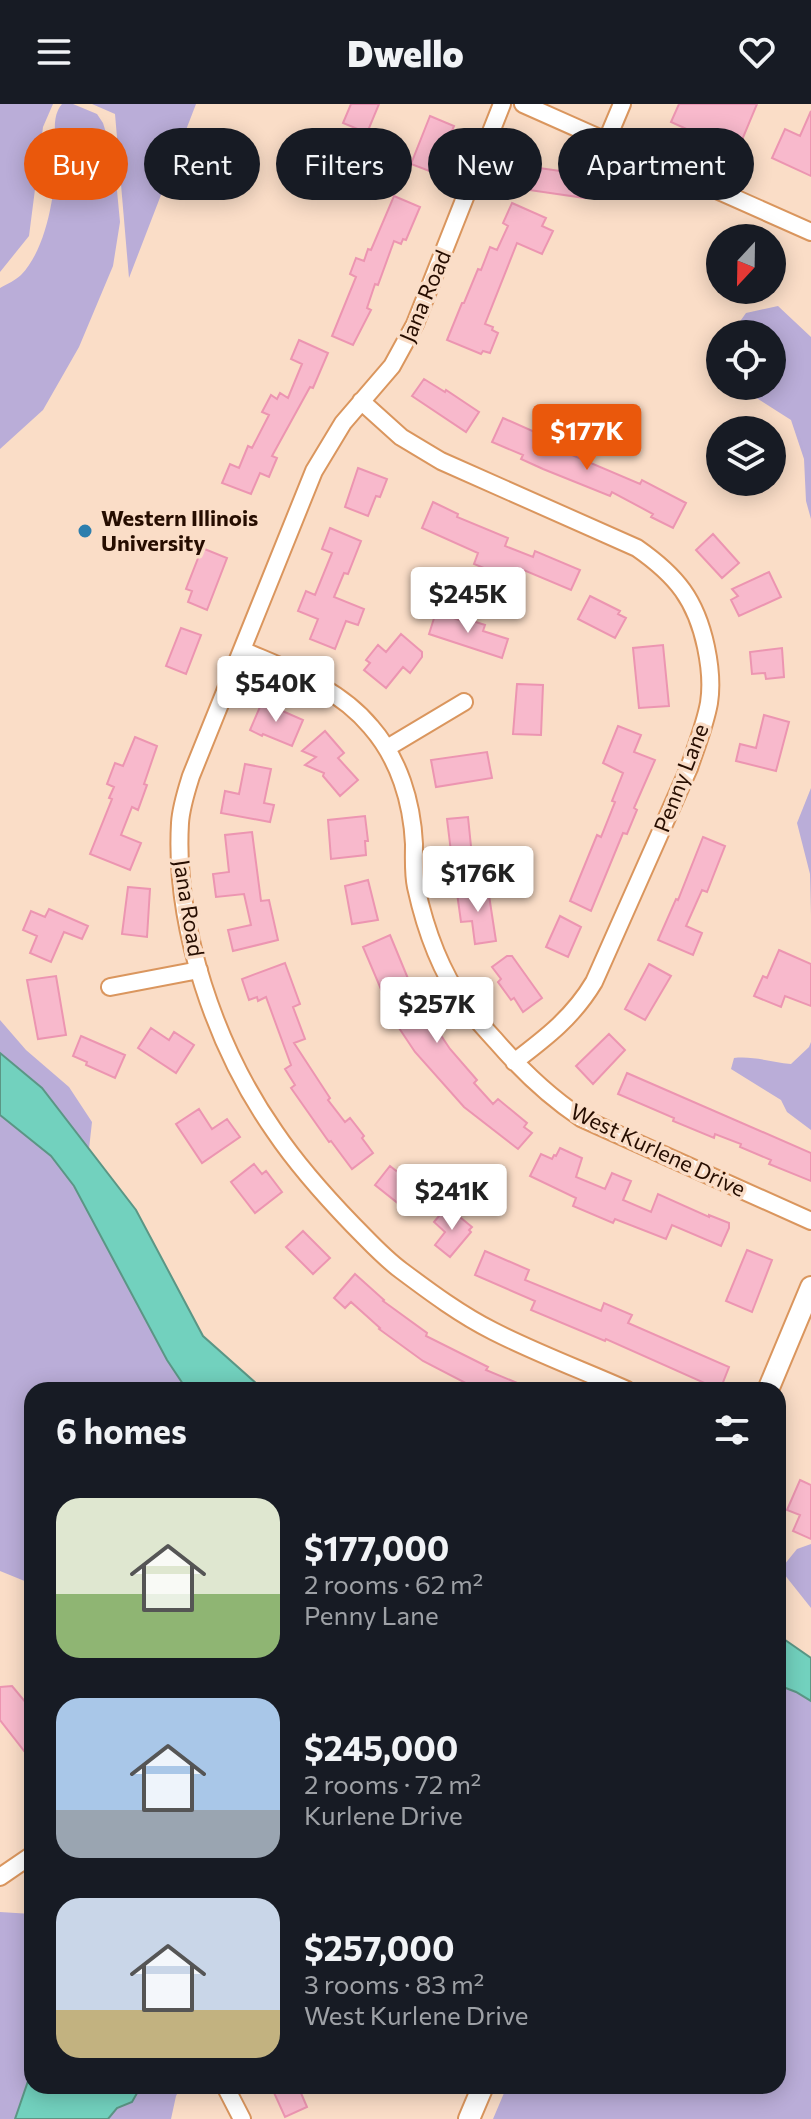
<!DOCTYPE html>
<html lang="en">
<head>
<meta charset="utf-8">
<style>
  :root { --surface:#171b24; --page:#20242c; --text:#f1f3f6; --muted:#9ea1a6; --accent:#ea580c }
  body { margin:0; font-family:Commissioner,sans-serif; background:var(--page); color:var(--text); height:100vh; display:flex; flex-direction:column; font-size:30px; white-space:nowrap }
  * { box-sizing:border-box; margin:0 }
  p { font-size:26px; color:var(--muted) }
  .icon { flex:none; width:44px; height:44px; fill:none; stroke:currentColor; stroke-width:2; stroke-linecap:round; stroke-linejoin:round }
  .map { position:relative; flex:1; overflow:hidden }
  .sheet { position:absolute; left:24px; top:1278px; width:762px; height:712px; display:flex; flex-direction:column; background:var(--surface); border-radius:24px; box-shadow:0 4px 20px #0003 }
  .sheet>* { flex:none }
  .guide { position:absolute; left:24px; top:24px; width:764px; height:72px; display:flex; gap:16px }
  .needle { width:52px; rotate:202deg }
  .buttons { position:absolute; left:706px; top:120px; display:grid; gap:16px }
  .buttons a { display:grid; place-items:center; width:80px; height:80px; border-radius:50%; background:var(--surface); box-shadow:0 4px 20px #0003; font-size:40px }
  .price { position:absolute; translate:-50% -68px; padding:0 18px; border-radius:8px; background:#fff; color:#222; font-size:26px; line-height:52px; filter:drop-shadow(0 2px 4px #0008) }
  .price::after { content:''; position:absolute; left:50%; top:48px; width:24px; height:18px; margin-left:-12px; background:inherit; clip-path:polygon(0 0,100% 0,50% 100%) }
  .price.active { background:var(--accent); color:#fff }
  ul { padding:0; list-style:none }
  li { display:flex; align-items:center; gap:24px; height:200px; padding:0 32px }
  li span { display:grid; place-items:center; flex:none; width:224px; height:160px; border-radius:24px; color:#555 }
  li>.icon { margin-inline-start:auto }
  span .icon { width:96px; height:96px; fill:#fffc; stroke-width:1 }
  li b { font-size:34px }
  h2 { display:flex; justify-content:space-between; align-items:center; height:96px; padding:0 32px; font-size:34px }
  .tag { padding:0 28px; border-radius:36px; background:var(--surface); box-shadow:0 4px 20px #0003; font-size:28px; line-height:72px }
  .tag.active { background:var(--accent); color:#fff }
  header { display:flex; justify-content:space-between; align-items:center; height:104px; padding:0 32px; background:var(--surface); font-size:36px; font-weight:800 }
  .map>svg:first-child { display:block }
  .green { fill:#baadd8 }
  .water { fill:#72d1be; stroke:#5b9685; stroke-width:2 }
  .building { fill:#f8b9cc; stroke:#ec95b1; stroke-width:2 }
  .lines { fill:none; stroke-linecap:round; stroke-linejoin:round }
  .minor-casing { stroke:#da965e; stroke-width:20 }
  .tertiary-casing { stroke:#da965e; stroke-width:24 }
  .minor { stroke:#fff; stroke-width:16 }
  .tertiary { stroke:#fff; stroke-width:20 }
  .poi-dot { fill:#2c7eae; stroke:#faddc7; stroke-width:3 }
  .labels { text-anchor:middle; stroke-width:7; stroke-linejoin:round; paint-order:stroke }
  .street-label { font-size:22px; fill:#260d00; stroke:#faddc7 }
  .poi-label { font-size:22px; font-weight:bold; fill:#260d00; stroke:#faddc7; text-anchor:start }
</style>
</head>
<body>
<header><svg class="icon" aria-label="menu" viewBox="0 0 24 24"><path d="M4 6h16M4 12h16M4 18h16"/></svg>Dwello<svg class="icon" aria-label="heart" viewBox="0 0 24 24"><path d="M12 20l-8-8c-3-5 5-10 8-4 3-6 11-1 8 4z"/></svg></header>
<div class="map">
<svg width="811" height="2015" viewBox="0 0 811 2015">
  <rect width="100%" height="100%" fill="#faddc7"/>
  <!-- green -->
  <path class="green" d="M 0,0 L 53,0 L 43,23 L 29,132 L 0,168 Z
    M 62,0 L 73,0 L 97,10 L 103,19 L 107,32 L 107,49 L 116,76 L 120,118 L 113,162 L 79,243 L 43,306 L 0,345 L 0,184 C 7,180 16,176 21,171 C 48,143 56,85 56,47 C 56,31 51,13 62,0 Z
    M 92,0 L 196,0 L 129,174 L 115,10 Z
    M 778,202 L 811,233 L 811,415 L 806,397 L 804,355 L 791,316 L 755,293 L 736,287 L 733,282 L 772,282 L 772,230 L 731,230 L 746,209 Z
    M 811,684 L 811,811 L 810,770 L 797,719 Z
    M 0,916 L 26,946 L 69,983 L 92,1018 L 89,1045 L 42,984 L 0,949 Z
    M 811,938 L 811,1026 L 787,1008 L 781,996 L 731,965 L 734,954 C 754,952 771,958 791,960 L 809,943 Z
    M 0,1011 L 51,1052 L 74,1082 L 167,1256 L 187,1286 L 32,1286 L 32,1480 L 0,1467 Z
    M 811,1440 L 811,1504 L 784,1470 L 784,1461 L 797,1445 Z
    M 778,1581 L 796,1588 L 811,1597 L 811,2015 L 493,2015 L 507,1982 L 778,1982 Z
    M 0,1808 L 32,1810 L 32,1940 L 28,1961 L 28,1977 L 15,2015 L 0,2015 Z
    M 141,1982 L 181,1982 L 176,1992 L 171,2015 L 108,2015 L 117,2004 L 132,1997 Z"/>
  <!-- water -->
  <path class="water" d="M 0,949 L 42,984 L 136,1106 L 203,1232 L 257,1280 L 269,1286 L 187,1286 L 167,1256 L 74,1082 L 51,1052 L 0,1011 Z
    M 778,1531 L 811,1554 L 811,1597 L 796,1588 L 778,1581 Z
    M 32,1937 L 32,1982 L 141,1982 L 132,1998 L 117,2004 L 108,2015 L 15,2015 L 28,1977 L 28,1961 Z"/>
  <!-- building -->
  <path class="building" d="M 351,0 L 379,0 L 367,29 L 343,19 Z
    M 679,0 L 757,0 L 737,48 L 671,18 Z
    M 811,7 L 811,72 L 772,54 L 785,25 L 800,32 Z
    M 430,12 L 454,22 L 442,51 L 440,50 L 432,68 L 411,60 Z
    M 532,63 L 589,71 L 585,94 L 529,86 Z
    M 394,92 L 420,103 L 406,136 L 403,135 L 401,140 L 394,137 L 378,181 L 375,180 L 367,204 L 371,206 L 353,241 L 332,232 L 356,173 L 350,170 L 356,154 L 364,157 L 368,145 L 371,146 Z
    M 512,99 L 546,114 L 542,122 L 553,127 L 542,150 L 517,139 L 485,220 L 493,223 L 492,226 L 498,229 L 490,249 L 483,247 L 481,250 L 447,236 L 462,199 L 464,199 L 478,165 L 481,166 L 490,143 L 497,146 L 508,122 L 503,119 Z
    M 299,236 L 328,249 L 313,284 L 310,283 L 272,352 L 277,354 L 269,373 L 260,369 L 251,390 L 222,379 L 230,360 L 239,364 L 248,342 L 252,344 L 269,311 L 262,308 L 271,291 L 277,295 L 280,289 L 288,294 L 302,260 L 291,255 Z
    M 424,275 L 445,288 L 446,286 L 479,308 L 466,328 L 412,292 Z
    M 503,314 L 555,337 L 553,343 L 640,380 L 642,376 L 686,399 L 673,424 L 651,413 L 653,410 L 612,388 L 610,392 L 543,365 L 521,355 L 523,351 L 492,338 Z
    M 358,364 L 387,375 L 380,393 L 376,392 L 368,412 L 345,403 Z
    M 433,398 L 458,410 L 457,413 L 508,434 L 505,442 L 533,453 L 535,447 L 580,466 L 571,486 L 519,464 L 511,484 L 493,477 L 496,469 L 474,460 L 478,449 L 422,424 Z
    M 330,424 L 361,437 L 348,470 L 344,469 L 334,493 L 364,505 L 358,521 L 346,517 L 335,545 L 310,535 L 318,515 L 298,507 L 306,487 L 315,491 L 332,449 L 322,445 Z
    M 713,430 L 739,459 L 722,474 L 696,446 Z
    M 202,444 L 227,454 L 207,506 L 188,498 L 192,487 L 186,485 Z
    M 769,468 L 781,493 L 739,512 L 731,496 L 738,492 L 732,485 Z
    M 590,492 L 620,507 L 618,510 L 626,514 L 615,534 L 578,515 Z
    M 436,508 L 462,517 L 463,514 L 485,521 L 483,527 L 508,535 L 502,554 L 429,530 Z
    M 181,524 L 201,531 L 186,570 L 166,562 Z
    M 401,530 L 422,548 L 422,553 L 410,569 L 403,563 L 386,584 L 364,566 L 370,559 L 366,556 L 378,541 L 386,548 Z
    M 663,541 L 669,602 L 639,604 L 633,544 Z
    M 782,544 L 784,573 L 766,575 L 765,569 L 752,570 L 750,548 Z
    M 517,580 L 543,581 L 541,631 L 513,630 Z
    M 262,598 L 303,616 L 292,642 L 263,630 L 262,632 L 250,626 Z
    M 764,611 L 789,618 L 776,667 L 736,657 L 740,640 L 756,644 Z
    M 618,622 L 641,631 L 634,648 L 655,656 L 634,704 L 637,706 L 627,730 L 623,729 L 591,807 L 570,797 L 597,731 L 601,733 L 615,698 L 612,697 L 623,669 L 603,659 Z
    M 325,627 L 344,649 L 338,654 L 358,676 L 340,692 L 323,672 L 324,669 L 305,661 L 316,653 L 302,647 Z
    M 135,633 L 157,642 L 144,680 L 147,681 L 138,706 L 132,703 L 121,731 L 141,739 L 130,766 L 90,750 L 112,695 L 109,694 L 114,683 L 107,680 L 115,659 L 123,662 Z
    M 487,648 L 492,674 L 436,683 L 431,656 Z
    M 245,660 L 271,665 L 264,699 L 274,701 L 270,718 L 221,709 L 225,687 L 239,690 Z
    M 365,712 L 368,737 L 365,737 L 366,751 L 331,755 L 328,716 Z
    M 468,713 L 473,762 L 453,764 L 447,715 Z
    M 252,728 L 261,797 L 269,796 L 278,836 L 233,847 L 228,826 L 251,821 L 244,790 L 216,793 L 213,770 L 229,768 L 225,731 Z
    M 703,733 L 725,742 L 707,788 L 702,786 L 686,822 L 702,829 L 693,851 L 658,836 L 676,795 L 678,796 Z
    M 368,776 L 378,816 L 352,820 L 345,782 Z
    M 128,783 L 150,785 L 147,833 L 122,830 Z
    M 488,785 L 496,837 L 475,840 L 472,817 L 461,818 L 457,789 Z
    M 49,805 L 88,822 L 82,835 L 64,828 L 51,858 L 30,849 L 37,832 L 23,826 L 31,807 L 45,813 Z
    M 560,812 L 581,823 L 568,853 L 546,843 Z
    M 390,831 L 416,894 L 450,945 L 477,976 L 474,979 L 493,1000 L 498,995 L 527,1019 L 524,1023 L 532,1029 L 518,1045 L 464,1003 L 415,948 L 395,918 L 363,843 Z
    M 779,846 L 811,860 L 811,902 L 785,892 L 781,903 L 754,892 L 763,872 L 767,874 Z
    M 507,852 L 512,852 L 542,894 L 523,908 L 514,894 L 511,896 L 498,878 L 501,875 L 492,863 Z
    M 285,859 L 300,900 L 293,903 L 305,935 L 294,939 L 330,994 L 328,996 L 345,1018 L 350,1014 L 364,1032 L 362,1034 L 373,1049 L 352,1065 L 331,1037 L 329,1038 L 291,984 L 295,981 L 285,965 L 291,961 L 266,893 L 258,897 L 257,893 L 249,896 L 242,875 Z
    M 649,860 L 671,872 L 645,916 L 625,905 Z
    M 56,872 L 66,931 L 38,935 L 27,876 Z
    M 151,924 L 169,936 L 174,928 L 194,941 L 176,969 L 138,944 Z
    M 609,930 L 625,946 L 593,980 L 576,962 Z
    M 81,932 L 125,951 L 115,974 L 86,961 L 87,958 L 73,952 Z
    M 627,969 L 811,1049 L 811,1077 L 769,1060 L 771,1056 L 740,1043 L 741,1040 L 715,1030 L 714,1034 L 673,1017 L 674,1014 L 618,990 Z
    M 199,1005 L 212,1025 L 227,1015 L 240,1033 L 202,1059 L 176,1020 Z
    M 560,1044 L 582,1054 L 576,1073 L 605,1085 L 612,1069 L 631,1077 L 623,1096 L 651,1108 L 658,1090 L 709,1113 L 709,1111 L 729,1119 L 729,1124 L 721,1142 L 672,1121 L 666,1135 L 615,1115 L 613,1119 L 573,1102 L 576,1094 L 530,1072 L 541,1050 L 552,1055 L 554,1051 L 556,1052 Z
    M 254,1060 L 262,1070 L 266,1067 L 282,1088 L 255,1109 L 231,1078 Z
    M 390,1062 L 424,1089 L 409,1108 L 375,1081 Z
    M 444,1106 L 452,1113 L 455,1109 L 472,1123 L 469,1126 L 471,1128 L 450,1153 L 435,1141 L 445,1128 L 434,1118 Z
    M 303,1127 L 330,1154 L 313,1170 L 286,1143 Z
    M 747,1146 L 772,1156 L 752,1208 L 726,1197 Z
    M 485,1147 L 529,1166 L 525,1176 L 601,1207 L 604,1199 L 632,1211 L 628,1219 L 729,1263 L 720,1286 L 606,1235 L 605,1237 L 531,1206 L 535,1197 L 475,1171 Z
    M 355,1170 L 384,1196 L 383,1197 L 427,1229 L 426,1232 L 488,1263 L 486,1266 L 534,1286 L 479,1286 L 423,1257 L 379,1225 L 380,1224 L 351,1198 L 345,1204 L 334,1194 Z
    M 800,1376 L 811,1381 L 811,1435 L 793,1427 L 800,1411 L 787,1406 Z
    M 12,1582 L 32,1606 L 32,1657 L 0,1616 L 0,1583 Z
    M 271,1982 L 298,1982 L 307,2003 L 285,2013 Z"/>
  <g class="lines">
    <!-- minor casing -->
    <g class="minor-casing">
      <path id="minor" d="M 502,0 L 415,220 L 392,262 L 343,319 L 314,367 L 191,672 C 186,688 181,703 180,719 C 174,823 216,944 275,1028 C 298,1062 325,1092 353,1121 C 369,1137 384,1154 402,1167 C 430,1188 461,1211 493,1227 C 536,1249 582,1266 627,1286
        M 523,0 L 811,128
        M 606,38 L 622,0
        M 361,297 L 401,333 L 441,357 L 637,444 C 677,472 696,496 706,543 C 710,562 712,580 709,599 C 705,621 696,643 689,664 L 594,878 C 573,913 547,933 514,958
        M 242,546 C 288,566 338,583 371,623 C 399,655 412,698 414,740 C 414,755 413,769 416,783 C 425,824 440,866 464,900 C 474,913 485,925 496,937 C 522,967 548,992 581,1014 L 811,1117
        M 387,644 L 464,598
        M 110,883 L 199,866
        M 0,1773 L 32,1751
        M 225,1982 L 242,2015"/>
    </g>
    <!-- tertiary casing -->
    <g class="tertiary-casing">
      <path id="tertiary" d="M 768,1286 L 811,1183
        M 469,2015 L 483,1982"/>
    </g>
    <!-- minor -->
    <use href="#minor" class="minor"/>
    <!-- tertiary -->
    <use href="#tertiary" class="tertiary"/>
  </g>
  <!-- markers -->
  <circle class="poi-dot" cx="85" cy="427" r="8"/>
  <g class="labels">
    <!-- street labels -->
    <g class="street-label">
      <text transform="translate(425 192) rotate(-67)" y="8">Jana Road</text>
      <text transform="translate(681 674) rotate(-69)" y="8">Penny Lane</text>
      <text transform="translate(189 804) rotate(81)" y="8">Jana Road</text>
      <text transform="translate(658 1046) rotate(25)" y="8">West Kurlene Drive</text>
    </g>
    <!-- poi labels -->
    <g class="poi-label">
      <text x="101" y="422">Western Illinois<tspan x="101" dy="25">University</tspan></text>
    </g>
  </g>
</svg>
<div class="buttons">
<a><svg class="needle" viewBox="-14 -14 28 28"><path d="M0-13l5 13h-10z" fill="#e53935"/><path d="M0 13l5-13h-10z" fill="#9ea1a6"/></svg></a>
<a><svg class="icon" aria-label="locate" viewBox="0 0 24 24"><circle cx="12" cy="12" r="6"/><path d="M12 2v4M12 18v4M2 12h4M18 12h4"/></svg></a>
<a><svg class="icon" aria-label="layers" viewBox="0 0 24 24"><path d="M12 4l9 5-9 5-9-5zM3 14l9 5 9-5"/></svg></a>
</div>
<b class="price active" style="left:587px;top:368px">$177K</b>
<b class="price" style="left:468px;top:531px">$245K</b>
<b class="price" style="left:276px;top:620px">$540K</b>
<b class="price" style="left:478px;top:810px">$176K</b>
<b class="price" style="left:437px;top:941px">$257K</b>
<b class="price" style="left:452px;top:1128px">$241K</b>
<div class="guide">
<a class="tag active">Buy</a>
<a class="tag">Rent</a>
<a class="tag">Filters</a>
<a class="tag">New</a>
<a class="tag">Apartment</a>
</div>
<section class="sheet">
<h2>6 homes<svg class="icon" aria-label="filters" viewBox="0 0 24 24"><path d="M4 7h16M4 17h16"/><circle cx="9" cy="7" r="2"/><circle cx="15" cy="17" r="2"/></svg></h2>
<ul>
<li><span style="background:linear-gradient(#dfe7d0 60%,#8fb573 0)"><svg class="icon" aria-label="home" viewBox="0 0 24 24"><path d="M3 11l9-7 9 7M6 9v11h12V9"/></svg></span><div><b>$177,000</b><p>2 rooms · 62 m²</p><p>Penny Lane</p></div></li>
<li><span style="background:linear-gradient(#a9c7e8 70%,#9aa5b1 0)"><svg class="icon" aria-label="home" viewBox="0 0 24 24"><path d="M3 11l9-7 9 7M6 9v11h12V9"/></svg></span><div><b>$245,000</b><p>2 rooms · 72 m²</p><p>Kurlene Drive</p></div></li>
<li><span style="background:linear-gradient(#c9d6e8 70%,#c2b280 0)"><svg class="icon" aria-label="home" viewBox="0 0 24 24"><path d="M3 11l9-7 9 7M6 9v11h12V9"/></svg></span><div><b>$257,000</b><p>3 rooms · 83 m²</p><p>West Kurlene Drive</p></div></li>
</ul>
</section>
</div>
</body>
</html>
